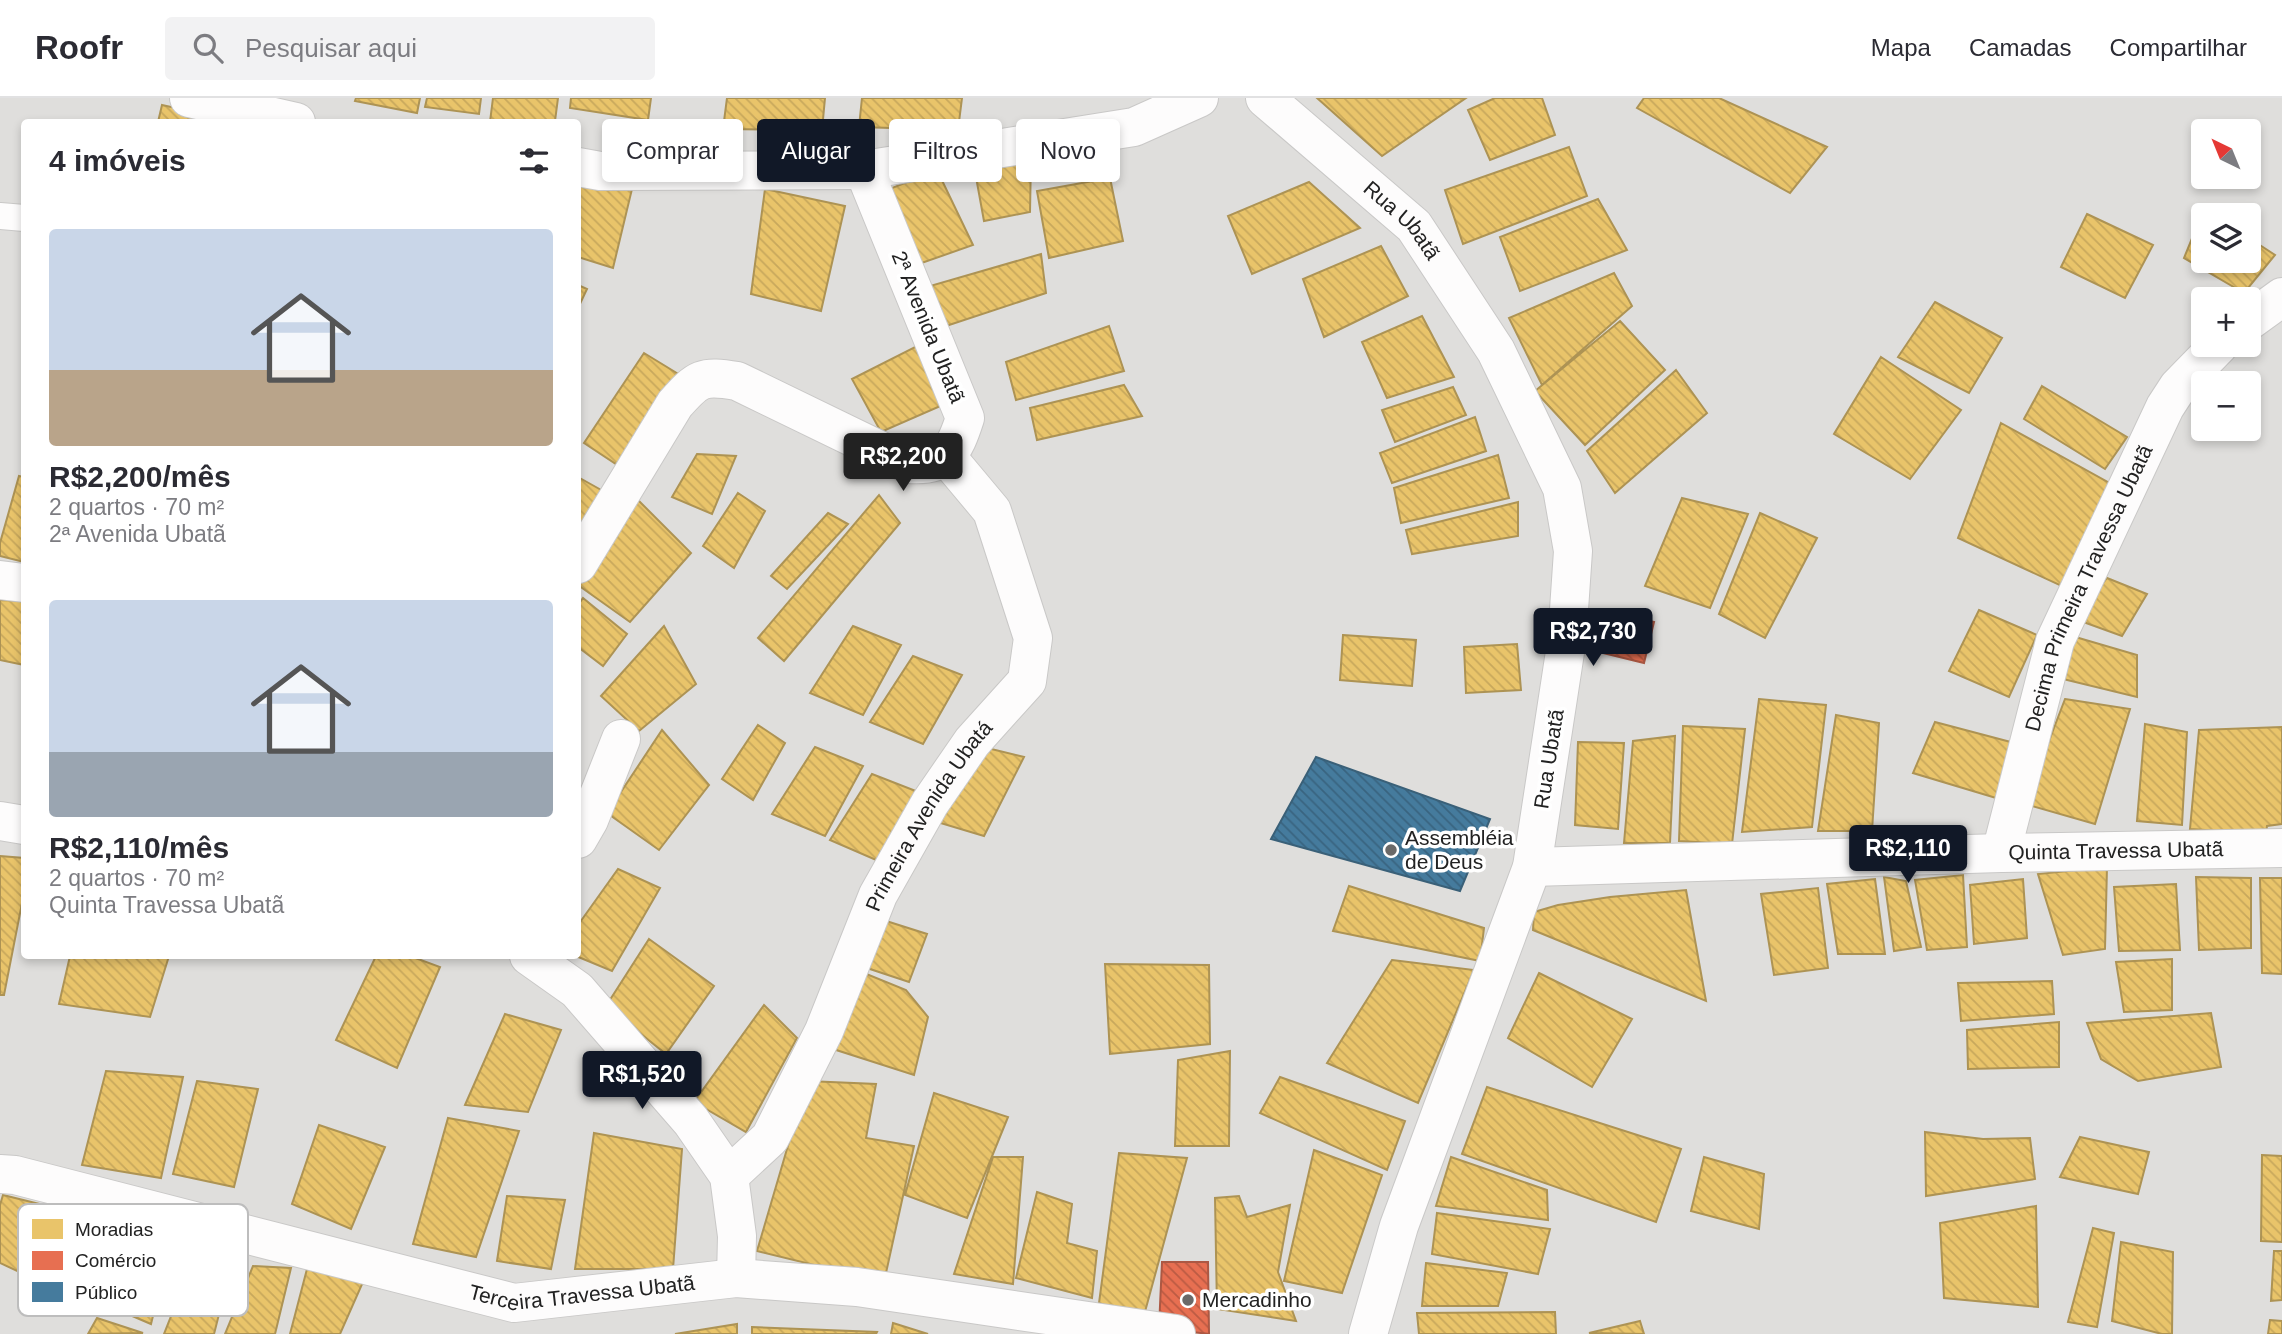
<!DOCTYPE html>
<html lang="pt">
<head>
<meta charset="utf-8">
<style>
  :root { --surface:#fff; --page:#f2f2f3; --text:#2b2b33; --muted:#7c7c81; --line:#e1e1e2; --accent:#111827 }
  body { margin:0; font-family:Helvetica,sans-serif; background:var(--page); color:var(--text); height:100vh; display:flex; flex-direction:column; font-size:26px; white-space:nowrap }
  * { box-sizing:border-box; margin:0 }
  p { font-size:23px; color:var(--muted) }
  .icon { flex:none; width:38px; height:38px; fill:none; stroke:currentColor; stroke-width:2; stroke-linecap:round; stroke-linejoin:round }
  .map { position:relative; flex:1; overflow:hidden }
  .panel { position:absolute; left:21px; top:21px; width:560px; height:840px; display:flex; flex-direction:column; background:var(--surface); border-radius:7px; box-shadow:0 4px 10px #0003 }
  .panel>* { flex:none }
  .banner { position:absolute; left:602px; top:21px; width:665px; height:63px; display:flex; gap:14px }
  .needle { width:46px; rotate:317deg }
  .tools { position:absolute; left:2191px; top:21px; display:grid; gap:14px }
  .tools a { display:grid; place-items:center; width:70px; height:70px; border-radius:7px; background:var(--surface); box-shadow:0 4px 10px #0003; font-size:35px }
  .price { position:absolute; translate:-50% -60px; padding:0 16px; border-radius:7px; background:var(--accent); color:#fff; font-size:23px; line-height:46px; filter:drop-shadow(0 2px 4px #0008) }
  .price::after { content:''; position:absolute; left:50%; top:42px; width:21px; height:16px; margin-left:-10px; background:inherit; clip-path:polygon(0 0,100% 0,50% 100%) }
  .price.active { background:#222; color:#fff }
  ul { padding:0; list-style:none }
  li { display:grid; align-content:center; gap:14px; height:371px; padding:0 28px }
  li span { display:grid; place-items:center; height:217px; border-radius:7px; color:#555 }
  li>.icon { margin-inline-start:auto }
  span .icon { width:126px; height:126px; fill:#fffc; stroke-width:1 }
  li b { font-size:30px }
  h2 { display:flex; justify-content:space-between; align-items:center; height:84px; padding:0 28px; font-size:30px }
  .tag { padding:0 24px; border-radius:7px; background:var(--surface); box-shadow:0 4px 10px #0003; font-size:24px; line-height:63px }
  .tag.active { background:var(--accent); color:#fff }
  header { display:flex; align-items:center; gap:42px; box-sizing:border-box; height:98px; padding:0 35px; background:var(--surface); border-bottom:2px solid var(--line) }
  header strong { font-size:33px }
  nav { display:flex; gap:38px; margin-inline-start:auto; font-size:24px }
  .search { width:490px; height:63px; background:var(--page); display:flex; align-items:center; gap:18px; box-sizing:border-box; padding:0 24px; border-radius:7px; color:var(--muted); font-size:26px }
  .map>svg:first-child { display:block }
  .residential { fill:#dfdedc; fill-rule:evenodd }
  .homes { fill:url(#homes-back-hatch); stroke:#ad9354; stroke-width:2 }
  .shops { fill:url(#shops-back-hatch); stroke:#ac5843; stroke-width:2 }
  .public { fill:url(#public-back-hatch); stroke:#3a6078; stroke-width:2 }
  .lines { fill:none; stroke-linecap:round; stroke-linejoin:round }
  .service-casing { stroke:#c9c8c7; stroke-width:28 }
  .minor-casing { stroke:#c9c8c7; stroke-width:40 }
  .service { stroke:#fdfcfc; stroke-width:26 }
  .minor { stroke:#fdfcfc; stroke-width:38 }
  .poi-dot { fill:#6a6968; stroke:#fff; stroke-width:2.5 }
  .labels { text-anchor:middle; stroke-width:7; stroke-linejoin:round; paint-order:stroke }
  .street-label { font-size:21px; fill:#222; stroke:#fff }
  .poi-label { font-size:21px; fill:#222; stroke:#fff; text-anchor:start }
  .key { fill:#fff; stroke:#bdbdbd; stroke-width:2 }
  .key-label { font-size:19px; fill:#222 }
</style>
</head>
<body>
<header>
<strong>Roofr</strong>
<div class="search"><svg class="icon" aria-label="search" viewBox="0 0 24 24"><circle cx="10" cy="10" r="6"/><path d="M15 15l6 6"/></svg>Pesquisar aqui</div>
<nav><a>Mapa</a><a>Camadas</a><a>Compartilhar</a></nav>
</header>
<div class="map">
<svg width="2282" height="1236" viewBox="0 0 2282 1236">
  <defs>
    <pattern id="homes-back-hatch" width="6" height="6" patternUnits="userSpaceOnUse" patternTransform="scale(1.75)"><rect width="6" height="6" fill="#e9c46a"/><path d="M-1 5l2 2M0 0l6 6M5-1l2 2" fill="none" stroke="#c8a85c"/></pattern>
    <pattern id="shops-back-hatch" width="6" height="6" patternUnits="userSpaceOnUse" patternTransform="scale(1.75)"><rect width="6" height="6" fill="#e76f51"/><path d="M-1 5l2 2M0 0l6 6M5-1l2 2" fill="none" stroke="#bb5b43"/></pattern>
    <pattern id="public-back-hatch" width="6" height="6" patternUnits="userSpaceOnUse" patternTransform="scale(1.75)"><rect width="6" height="6" fill="#457b9d"/><path d="M-1 5l2 2M0 0l6 6M5-1l2 2" fill="none" stroke="#396480"/></pattern>
  </defs>
  <rect width="100%" height="100%" fill="#f0eeeb"/>
  <!-- residential -->
  <path class="residential" d="M 0,0 L 2282,0 L 2282,1236 L 0,1236 ZM 24,24 L 578,24 L 578,858 L 24,858 ZM 2203,33 L 2249,33 L 2249,79 L 2203,79 ZM 2203,117 L 2249,117 L 2249,163 L 2203,163 ZM 2203,201 L 2249,201 L 2249,247 L 2203,247 ZM 2203,285 L 2249,285 L 2249,331 L 2203,331 Z"/>
  <!-- homes -->
  <path class="homes" d="M 356,0 L 420,0 L 417,15 L 355,3 Z
    M 427,0 L 481,0 L 479,16 L 425,9 Z
    M 493,0 L 558,0 L 555,23 L 490,24 Z
    M 571,0 L 651,0 L 648,22 L 570,10 Z
    M 727,0 L 825,0 L 822,32 L 723,31 Z
    M 862,0 L 962,0 L 958,32 L 859,29 Z
    M 1317,0 L 1466,0 L 1382,58 Z
    M 1495,0 L 1542,0 L 1555,37 L 1490,62 L 1468,12 Z
    M 1644,0 L 1719,0 L 1827,49 L 1790,95 L 1637,10 Z
    M 162,7 L 239,24 L 158,24 Z
    M 1569,49 L 1587,98 L 1463,146 L 1445,92 Z
    M 1031,61 L 1030,114 L 984,123 L 974,68 Z
    M 937,72 L 973,147 L 913,168 L 882,94 Z
    M 1110,80 L 1123,143 L 1049,160 L 1037,93 Z
    M 1309,84 L 1360,130 L 1252,176 L 1228,118 Z
    M 578,86 L 632,91 L 613,170 L 578,159 Z
    M 765,91 L 845,108 L 821,213 L 751,196 Z
    M 1598,101 L 1627,152 L 1520,193 L 1500,139 Z
    M 2204,111 L 2213,117 L 2203,117 L 2203,163 L 2249,163 L 2249,140 L 2275,157 L 2244,195 L 2184,160 Z
    M 2087,116 L 2153,147 L 2125,200 L 2061,169 Z
    M 1381,148 L 1408,198 L 1324,239 L 1303,181 Z
    M 1041,156 L 1046,195 L 943,229 L 923,190 Z
    M 1614,175 L 1632,208 L 1542,287 L 1509,220 Z
    M 578,187 L 587,191 L 578,210 Z
    M 1935,204 L 2002,240 L 1969,295 L 1898,259 Z
    M 1422,218 L 1454,279 L 1387,300 L 1362,244 Z
    M 1620,223 L 1665,272 L 1585,347 L 1535,293 Z
    M 1109,228 L 1124,273 L 1016,302 L 1006,264 Z
    M 917,248 L 945,306 L 881,334 L 852,281 Z
    M 644,255 L 680,277 L 622,370 L 584,345 Z
    M 1881,259 L 1961,312 L 1910,381 L 1834,336 Z
    M 1676,272 L 1707,315 L 1615,395 L 1587,353 Z
    M 1124,287 L 1142,318 L 1037,342 L 1030,310 Z
    M 2042,288 L 2127,339 L 2105,371 L 2024,321 Z
    M 1453,289 L 1466,317 L 1395,344 L 1382,312 Z
    M 1475,319 L 1486,353 L 1392,385 L 1380,355 Z
    M 2001,325 L 2113,387 L 2066,490 L 1958,440 Z
    M 697,356 L 736,358 L 712,416 L 672,399 Z
    M 1498,357 L 1509,400 L 1401,425 L 1394,390 Z
    M 19,378 L 24,379 L 24,464 L 0,458 L 0,445 Z
    M 578,379 L 603,393 L 578,432 Z
    M 738,395 L 765,413 L 734,470 L 703,448 Z
    M 879,397 L 900,425 L 784,563 L 758,540 Z
    M 635,399 L 691,455 L 630,524 L 578,487 Z
    M 1682,400 L 1748,416 L 1710,510 L 1645,488 Z
    M 1518,404 L 1518,438 L 1412,456 L 1406,432 Z
    M 828,415 L 848,426 L 787,491 L 771,478 Z
    M 1760,415 L 1817,440 L 1765,540 L 1719,516 Z
    M 2107,480 L 2147,496 L 2122,538 L 2075,521 Z
    M 583,500 L 627,536 L 603,568 L 578,549 L 578,507 Z
    M 0,502 L 24,503 L 24,567 L 0,562 Z
    M 1979,512 L 2037,537 L 2009,599 L 1949,573 Z
    M 664,528 L 696,586 L 639,633 L 601,598 Z
    M 853,528 L 901,547 L 863,617 L 810,595 Z
    M 1343,537 L 1416,542 L 1412,588 L 1340,582 Z
    M 2072,538 L 2137,557 L 2137,599 L 2063,581 Z
    M 1517,546 L 1521,592 L 1466,595 L 1464,549 Z
    M 913,558 L 962,577 L 923,646 L 870,624 Z
    M 1759,601 L 1826,607 L 1812,729 L 1742,734 Z
    M 2065,601 L 2130,611 L 2095,726 L 2025,706 Z
    M 1836,617 L 1879,625 L 1872,733 L 1818,733 Z
    M 1935,624 L 2022,647 L 2006,703 L 1913,675 Z
    M 2145,626 L 2187,634 L 2182,727 L 2137,723 Z
    M 758,627 L 785,645 L 753,702 L 722,681 Z
    M 1683,628 L 1745,631 L 1732,746 L 1679,743 Z
    M 2282,629 L 2282,726 L 2267,728 L 2266,736 L 2190,731 L 2199,632 Z
    M 662,632 L 709,687 L 659,752 L 607,715 Z
    M 1675,638 L 1670,745 L 1624,745 L 1633,643 Z
    M 1578,644 L 1624,645 L 1618,731 L 1575,727 Z
    M 979,648 L 1024,659 L 984,738 L 927,721 Z
    M 815,649 L 863,668 L 825,738 L 772,716 Z
    M 872,676 L 921,695 L 883,765 L 830,742 Z
    M 0,758 L 24,760 L 24,795 L 4,897 L 0,897 Z
    M 2107,769 L 2105,851 L 2063,857 L 2038,776 Z
    M 618,771 L 660,790 L 612,873 L 576,858 L 578,827 Z
    M 1963,777 L 1967,849 L 1927,852 L 1915,782 Z
    M 1884,779 L 1906,783 L 1921,849 L 1894,853 Z
    M 2196,779 L 2251,780 L 2251,850 L 2199,852 Z
    M 2260,780 L 2282,780 L 2282,876 L 2262,875 Z
    M 1875,781 L 1885,856 L 1838,856 L 1827,786 Z
    M 2023,781 L 2027,840 L 1974,846 L 1970,787 Z
    M 2176,786 L 2180,852 L 2119,853 L 2114,789 Z
    M 1349,788 L 1484,830 L 1480,863 L 1333,833 Z
    M 1818,790 L 1828,870 L 1774,877 L 1761,796 Z
    M 1686,792 L 1706,903 L 1533,832 L 1534,814 L 1558,807 L 1610,799 Z
    M 883,822 L 927,836 L 909,884 L 867,870 Z
    M 649,841 L 714,888 L 666,956 L 606,908 Z
    M 70,858 L 169,858 L 150,919 L 59,906 Z
    M 376,858 L 410,858 L 440,869 L 397,970 L 336,942 Z
    M 2172,861 L 2172,912 L 2124,914 L 2116,864 Z
    M 1392,862 L 1474,872 L 1418,1005 L 1327,965 Z
    M 1105,866 L 1209,867 L 1210,946 L 1110,956 Z
    M 859,873 L 906,892 L 928,919 L 914,977 L 830,950 Z
    M 1539,875 L 1632,921 L 1592,989 L 1508,940 Z
    M 2052,883 L 2054,916 L 1961,923 L 1958,885 Z
    M 764,907 L 797,940 L 746,1034 L 694,1004 Z
    M 2211,915 L 2221,969 L 2138,983 L 2101,961 L 2087,925 Z
    M 505,916 L 561,932 L 528,1014 L 465,1007 Z
    M 2059,924 L 2059,969 L 1968,971 L 1967,932 Z
    M 1230,953 L 1229,1048 L 1175,1048 L 1178,962 Z
    M 106,973 L 183,979 L 161,1080 L 82,1067 Z
    M 1280,979 L 1405,1023 L 1387,1072 L 1260,1015 Z
    M 197,983 L 258,991 L 234,1089 L 173,1076 Z
    M 807,983 L 876,986 L 866,1040 L 914,1048 L 884,1184 L 757,1153 Z
    M 1487,989 L 1681,1051 L 1656,1124 L 1462,1056 Z
    M 934,995 L 1008,1019 L 967,1120 L 905,1097 Z
    M 448,1020 L 519,1033 L 476,1159 L 413,1146 Z
    M 319,1027 L 385,1049 L 351,1131 L 292,1106 Z
    M 1925,1034 L 1983,1041 L 2030,1040 L 2035,1081 L 1926,1098 Z
    M 594,1035 L 682,1051 L 673,1171 L 575,1171 Z
    M 2080,1039 L 2149,1054 L 2138,1096 L 2060,1079 Z
    M 1314,1052 L 1382,1077 L 1342,1195 L 1284,1183 Z
    M 1119,1055 L 1187,1060 L 1143,1221 L 1099,1205 Z
    M 2262,1057 L 2282,1058 L 2282,1144 L 2261,1143 Z
    M 993,1059 L 1023,1059 L 1013,1186 L 954,1176 Z
    M 1451,1059 L 1547,1092 L 1548,1122 L 1436,1108 Z
    M 1704,1059 L 1764,1076 L 1759,1131 L 1691,1113 Z
    M 1037,1094 L 1072,1106 L 1067,1145 L 1097,1153 L 1092,1200 L 1016,1180 Z
    M 3,1097 L 76,1115 L 54,1190 L 0,1165 L 0,1107 Z
    M 507,1098 L 565,1102 L 551,1171 L 497,1163 Z
    M 1239,1098 L 1247,1119 L 1290,1107 L 1278,1174 L 1296,1223 L 1217,1211 L 1215,1100 Z
    M 2036,1108 L 2038,1209 L 1944,1200 L 1940,1125 Z
    M 1437,1115 L 1550,1131 L 1538,1176 L 1432,1156 Z
    M 137,1125 L 175,1128 L 151,1226 L 104,1206 Z
    M 2093,1130 L 2114,1135 L 2097,1229 L 2068,1224 Z
    M 2121,1144 L 2173,1154 L 2172,1236 L 2162,1236 L 2112,1223 Z
    M 2274,1153 L 2282,1153 L 2282,1202 L 2271,1203 Z
    M 196,1155 L 234,1157 L 214,1236 L 164,1236 Z
    M 1426,1165 L 1507,1175 L 1498,1208 L 1422,1208 Z
    M 253,1168 L 291,1170 L 275,1236 L 225,1236 Z
    M 307,1171 L 363,1184 L 340,1236 L 290,1236 Z
    M 1555,1214 L 1556,1236 L 1419,1236 L 1417,1215 Z
    M 97,1220 L 143,1235 L 88,1236 Z
    M 2270,1222 L 2282,1223 L 2282,1236 L 2268,1236 Z
    M 1640,1223 L 1644,1236 L 1589,1235 Z
    M 893,1225 L 928,1236 L 891,1236 Z
    M 737,1226 L 737,1236 L 675,1236 Z
    M 752,1229 L 877,1234 L 876,1236 L 752,1236 Z"/>
  <!-- shops -->
  <path class="shops" d="M 1609,513 L 1654,524 L 1644,565 L 1599,554 Z
    M 1162,1164 L 1208,1164 L 1209,1236 L 1159,1230 Z"/>
  <!-- public -->
  <path class="public" d="M 1316,659 L 1490,721 L 1460,793 L 1271,741 Z"/>
  <g class="lines">
    <!-- service casing -->
    <g class="service-casing">
      <path id="service" d="M 0,118 L 24,120"/>
    </g>
    <!-- minor casing -->
    <g class="minor-casing">
      <g id="minor">
        <path d="M 189,0 L 296,24"/>
        <path id="s1" d="M 1265,0 L 1414,128 L 1496,253 L 1562,390 L 1573,453 L 1567,541 L 1532,769 L 1399,1128 L 1368,1236"/>
        <path d="M 578,69 L 600,73 L 864,72 L 1134,29 L 1199,0"/>
        <path d="M 2249,223 L 2282,199"/>
        <path d="M 578,466 L 675,306 C 698,280 702,277 737,283 L 908,366 C 946,369 954,354 965,320 L 864,72"/>
        <path d="M 0,482 L 24,485"/>
        <path d="M 0,723 L 24,727"/>
        <path d="M 578,741 L 589,722 L 621,641"/>
        <path id="s2" d="M 2001,755 L 2055,543 L 2165,309 L 2178,289 L 2219,247"/>
        <path id="s3" d="M 1532,769 L 2001,755 L 2282,750"/>
        <path d="M 529,858 L 577,892 L 691,1023 L 729,1078 L 737,1138 L 736,1180"/>
        <path id="s4" d="M 0,1076 L 15,1077 L 514,1205 L 736,1180 L 857,1189 L 1176,1236"/>
        <path id="s5" d="M 729,1078 L 770,1040 L 824,933 L 878,797 L 930,705 L 972,644 L 1027,583 L 1033,540 L 992,413 L 946,358"/>
      </g>
    </g>
    <!-- service -->
    <use href="#service" class="service"/>
    <!-- minor -->
    <use href="#minor" class="minor"/>
  </g>
  <!-- markers -->
  <g class="poi-dot">
    <circle cx="1391" cy="752" r="7"/>
    <circle cx="1188" cy="1202" r="7"/>
  </g>
  <g class="labels">
    <!-- street labels -->
    <g class="street-label">
      <text dy="7" stroke="none"><textPath href="#s1" startOffset="184">Rua Ubatã</textPath></text>
      <text transform="translate(928 229) rotate(68)" y="7">2ª Avenida Ubatã</text>
      <text dy="7" stroke="none"><textPath href="#s2" startOffset="280">Decima Primeira Travessa Ubatã</textPath></text>
      <text transform="translate(1549 661) rotate(-81)" y="7">Rua Ubatã</text>
      <text dy="7" stroke="none"><textPath href="#s5" startOffset="416">Primeira Avenida Ubatá</textPath></text>
      <text dy="7" stroke="none"><textPath href="#s3" startOffset="584">Quinta Travessa Ubatã</textPath></text>
      <text dy="7" stroke="none"><textPath href="#s4" startOffset="598">Terceira Travessa Ubatã</textPath></text>
    </g>
    <!-- poi labels -->
    <g class="poi-label">
      <text x="1405" y="747">Assembléia<tspan x="1405" dy="24">de Deus</tspan></text>
      <text x="1202" y="1209">Mercadinho</text>
    </g>
  </g>
  <!-- legend -->
  <rect x="18" y="1106" width="230" height="112" rx="10" class="key"/>
  <rect x="32" y="1121" width="31" height="20" fill="#e9c46a"/>
  <rect x="32" y="1153" width="31" height="19" fill="#e76f51"/>
  <rect x="32" y="1184" width="31" height="20" fill="#457b9d"/>
  <g class="key-label">
    <text x="75" y="1138">Moradias</text>
    <text x="75" y="1169">Comércio</text>
    <text x="75" y="1201">Público</text>
  </g>
</svg>
<div class="tools">
<a><svg class="needle" viewBox="-14 -14 28 28"><path d="M0-13l5 13h-10z" fill="#e53935"/><path d="M0 13l5-13h-10z" fill="#7c7c81"/></svg></a>
<a><svg class="icon" aria-label="layers" viewBox="0 0 24 24"><path d="M12 4l9 5-9 5-9-5zM3 14l9 5 9-5"/></svg></a>
<a>+</a>
<a>−</a>
</div>
<b class="price active" style="left:903px;top:395px">R$2,200</b>
<b class="price" style="left:1593px;top:570px">R$2,730</b>
<b class="price" style="left:1908px;top:787px">R$2,110</b>
<b class="price" style="left:642px;top:1013px">R$1,520</b>
<div class="banner">
<a class="tag">Comprar</a>
<a class="tag active">Alugar</a>
<a class="tag">Filtros</a>
<a class="tag">Novo</a>
</div>
<section class="panel">
<h2>4 imóveis<svg class="icon" aria-label="filters" viewBox="0 0 24 24"><path d="M4 7h16M4 17h16"/><circle cx="9" cy="7" r="2"/><circle cx="15" cy="17" r="2"/></svg></h2>
<ul>
<li><span style="background:linear-gradient(#c9d6e8 65%,#b9a48a 0)"><svg class="icon" aria-label="home" viewBox="0 0 24 24"><path d="M3 11l9-7 9 7M6 9v11h12V9"/></svg></span><div><b>R$2,200/mês</b><p>2 quartos · 70 m²</p><p>2ª Avenida Ubatã</p></div></li>
<li><span style="background:linear-gradient(#c9d6e8 70%,#9aa5b1 0)"><svg class="icon" aria-label="home" viewBox="0 0 24 24"><path d="M3 11l9-7 9 7M6 9v11h12V9"/></svg></span><div><b>R$2,110/mês</b><p>2 quartos · 70 m²</p><p>Quinta Travessa Ubatã</p></div></li>
</ul>
</section>
</div>
</body>
</html>
